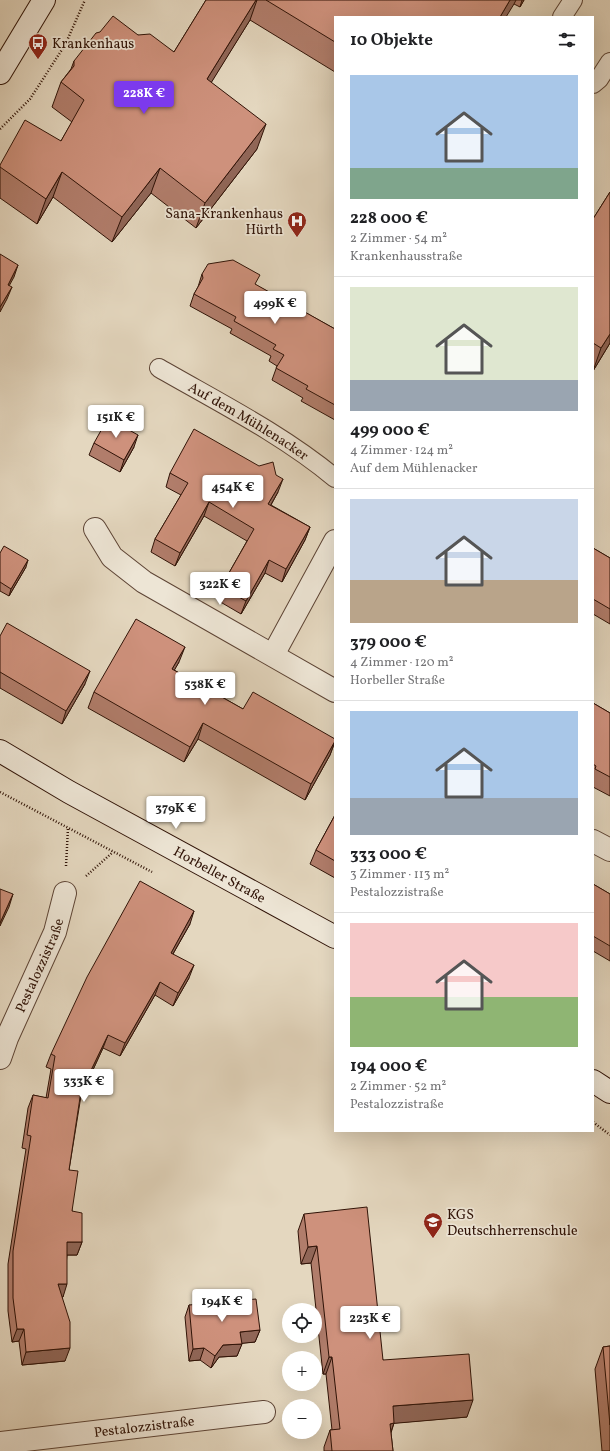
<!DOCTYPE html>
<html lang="de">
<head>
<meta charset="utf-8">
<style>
  :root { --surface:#fff; --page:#f6f6f6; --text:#202124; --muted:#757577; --line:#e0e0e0; --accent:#7c3aed }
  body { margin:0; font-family:Vollkorn,serif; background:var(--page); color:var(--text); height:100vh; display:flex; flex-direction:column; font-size:15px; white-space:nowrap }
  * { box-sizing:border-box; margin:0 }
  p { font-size:13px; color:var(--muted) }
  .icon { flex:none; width:22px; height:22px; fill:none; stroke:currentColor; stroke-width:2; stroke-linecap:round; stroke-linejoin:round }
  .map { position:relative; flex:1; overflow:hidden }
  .sheet { position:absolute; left:334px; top:16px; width:260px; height:1116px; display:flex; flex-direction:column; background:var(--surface); border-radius:0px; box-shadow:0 4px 16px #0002 }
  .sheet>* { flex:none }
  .fabs { position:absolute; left:282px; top:1303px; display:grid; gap:8px }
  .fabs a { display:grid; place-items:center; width:40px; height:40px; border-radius:50%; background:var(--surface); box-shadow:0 4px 16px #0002; font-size:20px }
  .price { position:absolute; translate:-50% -34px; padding:0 9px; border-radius:4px; background:#fff; color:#222; font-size:13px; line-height:26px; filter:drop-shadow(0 1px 2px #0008) }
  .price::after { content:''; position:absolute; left:50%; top:24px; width:12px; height:9px; margin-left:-6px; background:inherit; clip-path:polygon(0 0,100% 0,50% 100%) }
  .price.selected { background:var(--accent); color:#fff }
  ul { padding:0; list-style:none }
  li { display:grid; align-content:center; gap:8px; height:212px; padding:0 16px }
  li+li { border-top:1px solid var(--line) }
  li span { display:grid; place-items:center; height:124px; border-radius:0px; color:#555 }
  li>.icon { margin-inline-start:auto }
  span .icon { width:72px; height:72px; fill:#fffc; stroke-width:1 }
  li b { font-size:17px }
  h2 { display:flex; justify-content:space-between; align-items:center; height:48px; padding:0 16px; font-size:17px }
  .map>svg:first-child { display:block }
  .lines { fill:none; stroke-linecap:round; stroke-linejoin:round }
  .lane-casing { stroke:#5d4435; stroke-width:20 }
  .street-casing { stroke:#5d4435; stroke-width:24 }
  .secondary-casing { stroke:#301307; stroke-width:24 }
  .path { stroke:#301307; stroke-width:2.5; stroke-dasharray:1 2; stroke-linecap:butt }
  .lane { stroke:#ede5d5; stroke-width:18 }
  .street { stroke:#ede5d5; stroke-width:22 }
  .secondary { stroke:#ede5d5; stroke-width:22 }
  .wall { fill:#b17d6b; stroke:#301307 }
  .shaded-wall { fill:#906657; stroke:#301307 }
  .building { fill:#ce917c; stroke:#301307 }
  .labels { text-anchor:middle; stroke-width:3.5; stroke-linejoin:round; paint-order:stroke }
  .poi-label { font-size:14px; fill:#301307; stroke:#ede5d5; text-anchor:start }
  .street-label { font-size:14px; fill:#301307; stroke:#ede5d5 }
</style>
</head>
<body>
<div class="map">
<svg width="610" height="1451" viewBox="0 0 610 1451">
  <rect width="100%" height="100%" fill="#e4d7bf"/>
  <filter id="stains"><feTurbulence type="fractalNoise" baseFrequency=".005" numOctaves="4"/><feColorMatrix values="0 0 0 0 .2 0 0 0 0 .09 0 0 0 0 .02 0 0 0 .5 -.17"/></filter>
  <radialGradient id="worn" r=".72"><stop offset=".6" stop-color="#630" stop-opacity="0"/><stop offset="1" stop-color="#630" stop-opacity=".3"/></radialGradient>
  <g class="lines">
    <!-- lane casing -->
    <g class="lane-casing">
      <g id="lane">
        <path d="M 562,17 L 573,0"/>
        <path d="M 593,84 L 599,79 L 610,62"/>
        <path id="s1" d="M 159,368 C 218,402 282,434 335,478"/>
      </g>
    </g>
    <!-- street casing -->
    <g class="street-casing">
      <g id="street">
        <path d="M 95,529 L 112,557 L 144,582 L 335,691"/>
        <path d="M 273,655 L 335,541"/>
        <path d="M 593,841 L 610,850"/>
        <path id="s2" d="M 0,1058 L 7,1038 L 55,932 L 65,893"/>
        <path id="s3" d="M 0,1443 L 264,1412"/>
      </g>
    </g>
    <!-- secondary casing -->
    <g class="secondary-casing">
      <g id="secondary">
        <path d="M 0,73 L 44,0"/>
        <path id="s4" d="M 0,751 L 69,792 L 335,937"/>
        <path d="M 593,1081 L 610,1092"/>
      </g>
    </g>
    <!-- path -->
    <path class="path" d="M 0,129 L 30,99 L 65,45 L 85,0
      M 0,792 L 152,872
      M 66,866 L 68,828
      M 86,876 L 113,852
      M 593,1122 L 610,1135"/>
    <!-- lane -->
    <use href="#lane" class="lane"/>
    <!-- street -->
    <use href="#street" class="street"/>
    <!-- secondary -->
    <use href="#secondary" class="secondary"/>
  </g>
  <!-- wall -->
  <path class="wall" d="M 206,0 L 524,0 L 520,7 L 514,4 L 335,17 L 335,72 L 250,20 L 211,82 L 257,149 L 196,228 L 151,193 L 112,242 L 53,197 L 37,224 L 0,198 L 0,165 L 61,141 L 72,122 L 52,107 L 61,82 L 71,69 L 74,61 L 138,35 L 174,52 Z
    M 610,192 L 610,343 L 593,371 L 593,219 Z
    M 202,274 L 256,285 L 335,329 L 335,420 L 301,401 L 303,398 L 272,380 L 277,366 L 269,361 L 271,356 L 230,333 L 232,329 L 190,306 L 194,294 L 198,287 Z
    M 94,443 L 134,447 L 120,472 L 89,455 Z
    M 170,473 L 278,492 L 271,505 L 310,527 L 305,540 L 282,582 L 265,573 L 241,614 L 217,600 L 221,587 L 247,541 L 204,516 L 175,566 L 151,552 L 155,539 L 181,495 L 166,487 Z
    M 593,548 L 610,558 L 610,624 L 593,614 Z
    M 0,553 L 26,567 L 9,596 L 0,591 Z
    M 0,636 L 85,684 L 62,724 L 0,688 Z
    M 179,662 L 174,670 L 243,709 L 335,739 L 335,742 L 330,755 L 305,800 L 198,739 L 184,762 L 88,708 L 94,692 Z
    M 593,703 L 610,713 L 610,796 L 593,787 Z
    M 335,815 L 335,878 L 310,864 L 316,850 Z
    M 593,884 L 610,894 L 610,961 L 593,951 Z
    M 190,924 L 173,954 L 189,978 L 173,1006 L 155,995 L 120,1056 L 103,1048 L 81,1096 L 69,1170 L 72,1211 L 82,1242 L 77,1255 L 67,1255 L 63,1297 L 62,1297 L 65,1361 L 22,1365 L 19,1341 L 12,1342 L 8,1311 L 8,1264 L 26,1149 L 22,1148 L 28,1108 L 33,1095 L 46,1098 L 51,1069 L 46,1067 L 51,1054 Z
    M 304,1214 L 383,1360 L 467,1417 L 394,1423 L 391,1433 L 393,1451 L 324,1451 L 324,1447 L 330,1430 L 332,1430 L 326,1374 L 323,1374 L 311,1263 L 301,1264 L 298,1231 Z
    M 189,1305 L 260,1330 L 255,1342 L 242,1343 L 237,1356 L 219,1357 L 211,1368 L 200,1360 L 189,1361 L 185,1317 Z
    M 610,1346 L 610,1451 L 602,1451 L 595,1369 L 603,1347 Z"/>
  <!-- shaded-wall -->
  <path class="shaded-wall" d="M 256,0 L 257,0 L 250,20 L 198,104 L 207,79 Z
    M 510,0 L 516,0 L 514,4 L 506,17 L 500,17 Z
    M 522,0 L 524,0 L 520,7 Z
    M 266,124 L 257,149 L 196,228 L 205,203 Z
    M 160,168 L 151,193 L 112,242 L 122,217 Z
    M 62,172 L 53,197 L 37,224 L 46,199 Z
    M 18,265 L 14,277 L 3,297 L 8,285 Z
    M 12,287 L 7,299 L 0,312 L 0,307 Z
    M 610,334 L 610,343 L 593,371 L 601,348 Z
    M 138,435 L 134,447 L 120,472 L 124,460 Z
    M 283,479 L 278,492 L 264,517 L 268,504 Z
    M 209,502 L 204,516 L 175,566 L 180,553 Z
    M 310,527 L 305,540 L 282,582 L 286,569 Z
    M 28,560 L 26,567 L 9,596 L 11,589 Z
    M 269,560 L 265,573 L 241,614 L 246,601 Z
    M 185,647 L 179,662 L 166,685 L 172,669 Z
    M 90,671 L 85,684 L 62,724 L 66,711 Z
    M 203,723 L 198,739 L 184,762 L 190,747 Z
    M 335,741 L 330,755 L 305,800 L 311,784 Z
    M 13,894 L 9,907 L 0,926 L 0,923 Z
    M 194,911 L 190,924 L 166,966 L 171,953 Z
    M 194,965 L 189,978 L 173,1006 L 178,993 Z
    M 160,982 L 155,995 L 120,1056 L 125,1043 Z
    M 108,1035 L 103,1048 L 77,1104 L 81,1091 Z
    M 67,1242 L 82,1242 L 77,1255 L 62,1255 Z
    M 317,1246 L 311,1263 L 301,1264 L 308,1247 Z
    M 58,1284 L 67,1284 L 63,1297 L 53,1297 Z
    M 17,1329 L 24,1329 L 19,1341 L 12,1342 Z
    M 260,1330 L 255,1342 L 236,1344 L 240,1332 Z
    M 242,1344 L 237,1356 L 219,1357 L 211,1368 L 215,1356 L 223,1345 Z
    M 70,1348 L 65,1361 L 22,1365 L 26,1352 Z
    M 204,1348 L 200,1360 L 189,1361 L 193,1349 Z
    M 329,1357 L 332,1357 L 326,1374 L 323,1374 Z
    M 473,1400 L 467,1417 L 387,1424 L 393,1406 Z
    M 394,1423 L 388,1440 L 390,1424 Z"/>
  <!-- building -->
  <path class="building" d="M 206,0 L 256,0 L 207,79 L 266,124 L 205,203 L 160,168 L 122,217 L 62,172 L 46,199 L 0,167 L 0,165 L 25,120 L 61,141 L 84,100 L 61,82 L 74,66 L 74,61 L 96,33 L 100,32 L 113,16 L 138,35 L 150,34 L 174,52 Z
    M 266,0 L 510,0 L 500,17 L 335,17 L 335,42 Z
    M 610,192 L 610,334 L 601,348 L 593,343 L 593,219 Z
    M 0,254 L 18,265 L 8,285 L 12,287 L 0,307 Z
    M 233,260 L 260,275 L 255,284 L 335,329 L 335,338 L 334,339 L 335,340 L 335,405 L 306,389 L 308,386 L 276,368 L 284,355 L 273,349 L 276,345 L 234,321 L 236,317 L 194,294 L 203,278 L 202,274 L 208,264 Z
    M 108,418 L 138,435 L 124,460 L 94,443 Z
    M 194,429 L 259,466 L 273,462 L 276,475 L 283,479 L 268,504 L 310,527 L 286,569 L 269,560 L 246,601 L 221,587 L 254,529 L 209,502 L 180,553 L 155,539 L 188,483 L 170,473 Z
    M 4,546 L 28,560 L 11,589 L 0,582 L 0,553 Z
    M 593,548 L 610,558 L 610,609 L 593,599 Z
    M 136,619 L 185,647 L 172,669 L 243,709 L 253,692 L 335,739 L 335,741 L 311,784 L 203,723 L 190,747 L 94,692 Z
    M 7,623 L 90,671 L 66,711 L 0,672 L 0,636 Z
    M 593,703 L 610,713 L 610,777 L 595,769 L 596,766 L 593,764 Z
    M 335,815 L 335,861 L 316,850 Z
    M 140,881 L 194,911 L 171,953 L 194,965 L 178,993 L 160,982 L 125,1043 L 108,1035 L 81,1091 L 69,1170 L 78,1171 L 72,1211 L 82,1213 L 82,1242 L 67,1242 L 67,1284 L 58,1284 L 70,1322 L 70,1348 L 26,1352 L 24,1329 L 17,1329 L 13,1298 L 13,1251 L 31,1136 L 27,1135 L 33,1095 L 48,1098 L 55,1056 L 51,1054 L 87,977 Z
    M 593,884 L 610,894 L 610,946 L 593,936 Z
    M 0,889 L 13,894 L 0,923 Z
    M 367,1207 L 383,1360 L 469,1354 L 473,1400 L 393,1406 L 394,1423 L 390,1424 L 393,1451 L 332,1451 L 330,1430 L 340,1429 L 332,1357 L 329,1357 L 317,1246 L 308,1247 L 304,1214 Z
    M 256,1299 L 260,1330 L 240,1332 L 242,1344 L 223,1345 L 215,1356 L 204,1348 L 193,1349 L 189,1305 Z
    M 610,1346 L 610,1425 L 603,1347 Z"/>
  <!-- icons -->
  <defs>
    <g id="bus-pin" transform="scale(1)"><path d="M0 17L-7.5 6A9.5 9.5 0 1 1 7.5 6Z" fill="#8f2418" stroke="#ede5d5"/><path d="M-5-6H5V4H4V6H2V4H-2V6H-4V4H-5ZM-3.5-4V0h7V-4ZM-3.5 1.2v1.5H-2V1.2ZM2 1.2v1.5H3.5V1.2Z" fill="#fff"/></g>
    <g id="hospital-pin" transform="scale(1)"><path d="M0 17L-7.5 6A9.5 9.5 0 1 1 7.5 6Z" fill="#8f2418" stroke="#ede5d5"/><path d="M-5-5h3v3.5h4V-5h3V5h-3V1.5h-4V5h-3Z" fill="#fff"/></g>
    <g id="school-pin" transform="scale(1)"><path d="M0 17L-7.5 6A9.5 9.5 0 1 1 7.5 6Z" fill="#8f2418" stroke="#ede5d5"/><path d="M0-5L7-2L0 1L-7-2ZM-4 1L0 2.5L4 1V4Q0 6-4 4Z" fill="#fff"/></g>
  </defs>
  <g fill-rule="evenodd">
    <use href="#bus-pin" x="38" y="43"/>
    <use href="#hospital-pin" x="297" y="221"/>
    <use href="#school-pin" x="433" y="1222"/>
  </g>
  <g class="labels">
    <!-- poi labels -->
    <g class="poi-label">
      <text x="52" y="48">Krankenhaus</text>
      <text x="283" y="218" text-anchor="end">Sana-Krankenhaus<tspan x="283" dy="16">Hürth</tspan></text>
      <text x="447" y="1219">KGS<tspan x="447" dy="16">Deutschherrenschule</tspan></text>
    </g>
    <!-- street labels -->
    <g class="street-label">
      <text dy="5" stroke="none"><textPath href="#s1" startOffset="104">Auf dem Mühlenacker</textPath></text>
      <text dy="5" stroke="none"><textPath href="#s4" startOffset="252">Horbeller Straße</textPath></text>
      <text dy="5" stroke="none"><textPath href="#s2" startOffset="101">Pestalozzistraße</textPath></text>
      <text dy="5" stroke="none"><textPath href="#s3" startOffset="145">Pestalozzistraße</textPath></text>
    </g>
  </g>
  <rect width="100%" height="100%" filter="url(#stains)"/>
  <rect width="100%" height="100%" fill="url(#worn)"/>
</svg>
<div class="fabs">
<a><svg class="icon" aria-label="locate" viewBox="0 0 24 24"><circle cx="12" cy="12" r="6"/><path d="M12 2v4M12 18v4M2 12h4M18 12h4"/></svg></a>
<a>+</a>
<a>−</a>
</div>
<b class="price selected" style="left:144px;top:115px">228K €</b>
<b class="price" style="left:275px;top:325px">499K €</b>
<b class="price" style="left:116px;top:439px">151K €</b>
<b class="price" style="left:233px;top:509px">454K €</b>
<b class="price" style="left:220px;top:606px">322K €</b>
<b class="price" style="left:205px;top:706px">538K €</b>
<b class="price" style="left:176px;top:830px">379K €</b>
<b class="price" style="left:84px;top:1103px">333K €</b>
<b class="price" style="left:222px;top:1323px">194K €</b>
<b class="price" style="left:370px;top:1340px">223K €</b>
<section class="sheet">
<h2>10 Objekte<svg class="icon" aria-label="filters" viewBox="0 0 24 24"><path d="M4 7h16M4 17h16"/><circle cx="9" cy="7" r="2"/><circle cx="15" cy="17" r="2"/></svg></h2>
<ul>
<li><span style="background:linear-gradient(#a9c7e8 75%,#7fa58c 0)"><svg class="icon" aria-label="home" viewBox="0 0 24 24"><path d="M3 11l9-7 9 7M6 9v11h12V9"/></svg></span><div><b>228 000 €</b><p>2 Zimmer · 54 m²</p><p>Krankenhausstraße</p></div></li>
<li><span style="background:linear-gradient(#dfe7d0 75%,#9aa5b1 0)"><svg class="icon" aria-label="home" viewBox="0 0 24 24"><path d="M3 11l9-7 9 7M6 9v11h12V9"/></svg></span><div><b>499 000 €</b><p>4 Zimmer · 124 m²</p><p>Auf dem Mühlenacker</p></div></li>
<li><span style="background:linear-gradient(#c9d6e8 65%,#b9a48a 0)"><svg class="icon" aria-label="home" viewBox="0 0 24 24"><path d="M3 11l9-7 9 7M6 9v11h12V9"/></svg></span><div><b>379 000 €</b><p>4 Zimmer · 120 m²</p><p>Horbeller Straße</p></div></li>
<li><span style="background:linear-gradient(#a9c7e8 70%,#9aa5b1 0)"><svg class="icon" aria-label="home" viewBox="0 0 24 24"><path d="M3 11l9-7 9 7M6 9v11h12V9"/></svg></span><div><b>333 000 €</b><p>3 Zimmer · 113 m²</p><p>Pestalozzistraße</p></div></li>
<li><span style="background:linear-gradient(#f6c9c9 60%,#8fb573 0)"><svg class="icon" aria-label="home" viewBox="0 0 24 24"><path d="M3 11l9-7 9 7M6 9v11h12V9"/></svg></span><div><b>194 000 €</b><p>2 Zimmer · 52 m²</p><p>Pestalozzistraße</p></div></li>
</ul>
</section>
</div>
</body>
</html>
